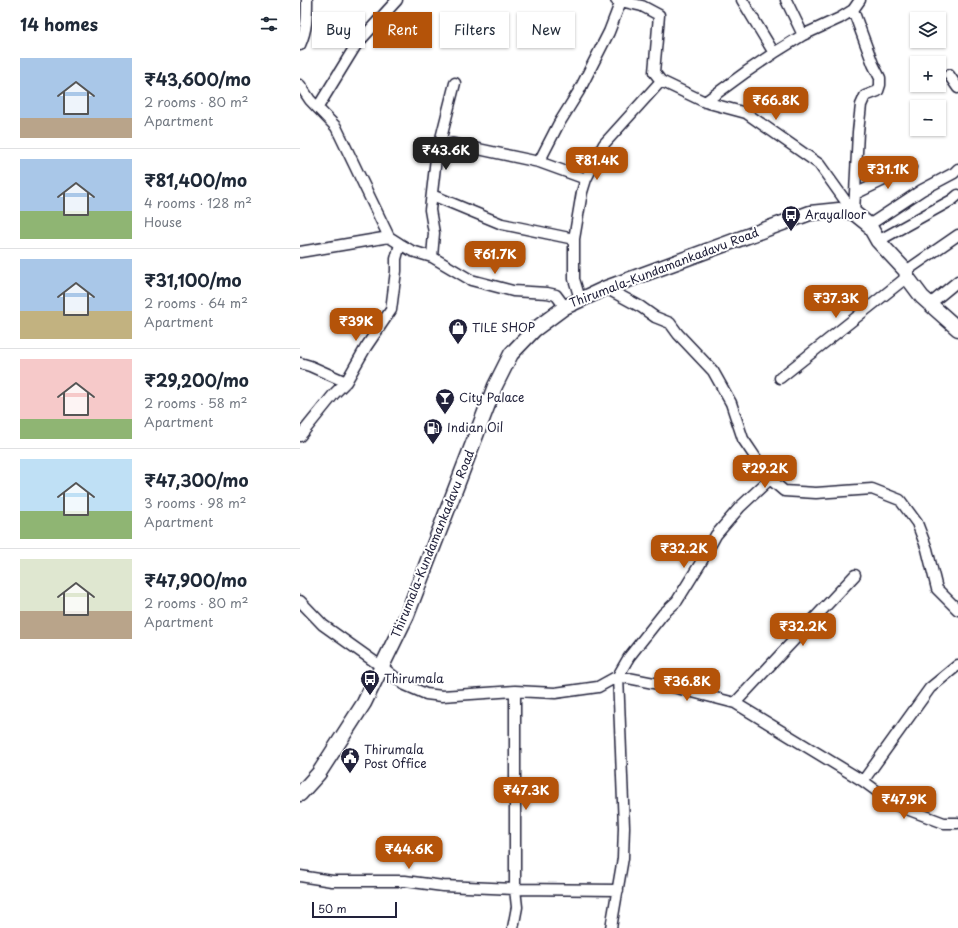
<!DOCTYPE html>
<html lang="en">
<head>
<meta charset="utf-8">
<style>
  :root { --surface:#fff; --page:#f6f6f7; --text:#1f2937; --muted:#747a83; --line:#e0e1e3; --accent:#b45309 }
  body { margin:0; font-family:"Playpen Sans",sans-serif; background:var(--page); color:var(--text); height:100vh; display:flex; flex-direction:column; font-size:15px; white-space:nowrap }
  * { box-sizing:border-box; margin:0 }
  p { font-size:13px; color:var(--muted) }
  .icon { flex:none; width:22px; height:22px; fill:none; stroke:currentColor; stroke-width:2; stroke-linecap:round; stroke-linejoin:round }
  .map { position:relative; flex:1; overflow:hidden }
  .details { display:flex; flex-direction:column; background:var(--surface); width:300px }
  .details>* { flex:none }
  .hud { position:absolute; left:12px; top:12px; width:380px; height:36px; display:flex; gap:8px }
  .tools { position:absolute; left:610px; top:12px; display:grid; gap:8px }
  .tools a { display:grid; place-items:center; width:36px; height:36px; border-radius:0px; background:var(--surface); box-shadow:0 1px 3px #0004; font-size:20px }
  .scale { position:absolute; left:12px; bottom:10px; width:85px; box-sizing:border-box; padding-left:4px; border:2px solid #22223b; border-top:0; font-size:11px; line-height:14px; white-space:nowrap; color:#22223b; -webkit-text-stroke:3px #fff; paint-order:stroke }
  .price { position:absolute; translate:-50% -34px; padding:0 9px; border-radius:8px; background:var(--accent); color:#fff; font-size:13px; line-height:26px; filter:drop-shadow(0 1px 2px #0008) }
  .price::after { content:''; position:absolute; left:50%; top:24px; width:12px; height:9px; margin-left:-6px; background:inherit; clip-path:polygon(0 0,100% 0,50% 100%) }
  .price.current { background:#222; color:#fff }
  ul { padding:0; list-style:none }
  li { display:flex; align-items:center; gap:12px; height:100px; padding:0 20px }
  li+li { border-top:1px solid var(--line) }
  li span { display:grid; place-items:center; flex:none; width:112px; height:80px; border-radius:0px; color:#555 }
  li>.icon { margin-inline-start:auto }
  span .icon { width:48px; height:48px; fill:#fffc; stroke-width:1 }
  li b { font-size:17px }
  h2 { display:flex; justify-content:space-between; align-items:center; height:48px; padding:0 20px; font-size:17px }
  .pill { padding:0 14px; border-radius:0px; background:var(--surface); box-shadow:0 1px 3px #0004; font-size:14px; line-height:36px }
  .pill.current { background:var(--accent); color:#fff }
  main { display:flex; flex:1; min-height:0 }
  .map>svg:first-child { display:block }
  .lines { fill:none; stroke-linecap:round; stroke-linejoin:round }
  .minor-casing { stroke:#22223b; stroke-width:13 }
  .secondary-casing { stroke:#22223b; stroke-width:17 }
  .minor { stroke:#fff; stroke-width:10 }
  .secondary { stroke:#fff; stroke-width:14 }
  .labels { text-anchor:middle; stroke-width:4; stroke-linejoin:round; paint-order:stroke }
  .poi-label { font-size:12px; fill:#22223b; stroke:#fff; text-anchor:start }
  .street-label { font-size:12px; fill:#22223b; stroke:#fff }
</style>
</head>
<body>
<main>
<section class="details">
<h2>14 homes<svg class="icon" aria-label="filters" viewBox="0 0 24 24"><path d="M4 7h16M4 17h16"/><circle cx="9" cy="7" r="2"/><circle cx="15" cy="17" r="2"/></svg></h2>
<ul>
<li><span style="background:linear-gradient(#a9c7e8 75%,#b9a48a 0)"><svg class="icon" aria-label="home" viewBox="0 0 24 24"><path d="M3 11l9-7 9 7M6 9v11h12V9"/></svg></span><div><b>₹43,600/mo</b><p>2 rooms · 80 m²</p><p>Apartment</p></div></li>
<li><span style="background:linear-gradient(#a9c7e8 65%,#8fb573 0)"><svg class="icon" aria-label="home" viewBox="0 0 24 24"><path d="M3 11l9-7 9 7M6 9v11h12V9"/></svg></span><div><b>₹81,400/mo</b><p>4 rooms · 128 m²</p><p>House</p></div></li>
<li><span style="background:linear-gradient(#a9c7e8 65%,#c2b280 0)"><svg class="icon" aria-label="home" viewBox="0 0 24 24"><path d="M3 11l9-7 9 7M6 9v11h12V9"/></svg></span><div><b>₹31,100/mo</b><p>2 rooms · 64 m²</p><p>Apartment</p></div></li>
<li><span style="background:linear-gradient(#f6c9c9 75%,#8fb573 0)"><svg class="icon" aria-label="home" viewBox="0 0 24 24"><path d="M3 11l9-7 9 7M6 9v11h12V9"/></svg></span><div><b>₹29,200/mo</b><p>2 rooms · 58 m²</p><p>Apartment</p></div></li>
<li><span style="background:linear-gradient(#bfe0f5 65%,#8fb573 0)"><svg class="icon" aria-label="home" viewBox="0 0 24 24"><path d="M3 11l9-7 9 7M6 9v11h12V9"/></svg></span><div><b>₹47,300/mo</b><p>3 rooms · 98 m²</p><p>Apartment</p></div></li>
<li><span style="background:linear-gradient(#dfe7d0 65%,#b9a48a 0)"><svg class="icon" aria-label="home" viewBox="0 0 24 24"><path d="M3 11l9-7 9 7M6 9v11h12V9"/></svg></span><div><b>₹47,900/mo</b><p>2 rooms · 80 m²</p><p>Apartment</p></div></li>
</ul>
</section>
<div class="map">
<svg width="658" height="928" viewBox="0 0 658 928">
  <rect width="100%" height="100%" fill="#fff"/>
  <filter id="ink" filterUnits="userSpaceOnUse"><feTurbulence type="fractalNoise" baseFrequency=".025" numOctaves="2"/><feDisplacementMap in="SourceGraphic" scale="8" xChannelSelector="R" yChannelSelector="G"/><feConvolveMatrix kernelMatrix="1 2 1 2 8 2 1 2 1" color-interpolation-filters="sRGB"/></filter>
  <g filter="url(#ink)">
    <g class="lines">
      <!-- minor casing -->
      <g class="minor-casing">
        <path id="minor" d="M 316,0 L 342,6 L 359,15 L 357,39 L 354,72 L 361,81 L 405,102 L 446,113 L 519,164 L 554,213
          M 442,0 L 474,53
          M 486,0 L 503,35
          M 553,10 L 573,64 L 580,78 L 580,85 L 578,91 L 565,96 L 561,105 L 558,132 L 554,213
          M 0,45 C 7,29 7,17 7,0
          M 649,75 L 658,88
          M 0,85 L 10,100 L 36,127 L 89,237 L 100,244 L 112,251 L 132,257 L 171,280 L 213,291 L 247,293 L 256,295 L 265,307
          M 405,102 L 446,72 L 474,53 L 503,35 L 540,18 L 553,10 L 560,0
          M 18,107 L 56,45 L 97,0
          M 141,141 L 239,162 L 286,179
          M 239,162 L 258,125 L 279,91 L 309,32 L 321,1
          M 555,194 L 611,167
          M 132,195 L 202,224 L 274,239
          M 569,225 L 622,190 L 654,173 L 658,169
          M 578,241 L 652,200 L 658,195
          M 0,252 L 89,237
          M 132,257 L 134,233 L 130,210 L 136,158 L 155,83
          M 606,271 L 658,235
          M 306,288 L 341,307 L 355,317 L 370,323 L 378,334 L 413,371 L 431,403 L 443,439 L 470,479 L 484,491 L 516,493 L 572,489 L 600,500 L 617,523 L 627,549 L 637,589 L 658,610
          M 280,299 L 274,279 L 274,239 L 282,192 L 286,179 L 304,144 L 361,81
          M 630,304 L 658,281
          M 0,363 L 10,366 L 46,382
          M 480,378 L 607,277
          M 0,436 L 34,394 L 46,382 L 66,347 L 91,310 L 96,271 L 96,259 L 100,244
          M 0,601 L 23,625 L 82,667 L 105,685 L 126,694 L 142,696 L 215,691 L 255,693 L 298,687 L 318,676 L 369,686 L 435,703 L 563,781 L 630,688 L 658,665
          M 435,703 L 555,575
          M 563,781 L 596,805 L 644,823 L 658,823
          M 0,876 L 32,881 L 105,881 L 143,886 L 215,889 L 318,890
          M 213,928 L 217,907 L 215,889 L 215,691
          M 311,928 L 323,858 L 324,827 L 318,676 L 329,657 L 363,614 L 377,601 L 400,564 L 416,535 L 440,507 L 470,479"/>
      </g>
      <!-- secondary casing -->
      <g class="secondary-casing">
        <path id="secondary" d="M 0,794 L 19,773 L 64,703 L 107,615 L 195,386 L 211,354 L 234,330 L 265,307 L 306,288 L 510,213 L 539,210 L 554,213 L 569,225 L 578,241 L 606,271 L 607,277 L 622,297 L 658,329"/>
      </g>
      <!-- minor -->
      <use href="#minor" class="minor"/>
      <!-- secondary -->
      <use href="#secondary" class="secondary"/>
    </g>
  </g>
  <!-- icons -->
  <defs>
    <g id="bus-pin" transform="scale(1)"><path d="M0 17L-7.5 6A9.5 9.5 0 1 1 7.5 6Z" fill="#22223b" stroke="#fff"/><path d="M-5-6H5V4H4V6H2V4H-2V6H-4V4H-5ZM-3.5-4V0h7V-4ZM-3.5 1.2v1.5H-2V1.2ZM2 1.2v1.5H3.5V1.2Z" fill="#fff"/></g>
    <g id="shop-pin" transform="scale(1)"><path d="M0 17L-7.5 6A9.5 9.5 0 1 1 7.5 6Z" fill="#22223b" stroke="#fff"/><path d="M-5-2.5h2.3a2.7 3.5 0 0 1 5.4 0H5L5.5 6h-11ZM-1.5-2.5h3a1.5 2.3 0 0 0-3 0Z" fill="#fff"/></g>
    <g id="bar-pin" transform="scale(1)"><path d="M0 17L-7.5 6A9.5 9.5 0 1 1 7.5 6Z" fill="#22223b" stroke="#fff"/><path d="M-6-5H6L.8 .8V4.5H3.5V6h-7V4.5H-.8V.8Z" fill="#fff"/></g>
    <g id="fuel-pin" transform="scale(1)"><path d="M0 17L-7.5 6A9.5 9.5 0 1 1 7.5 6Z" fill="#22223b" stroke="#fff"/><path d="M-5.5-6h7V0h2V4h1.3V-2.5L3-4.5l.8-.8L6-3V5H2.5V1h-1V6h-7ZM-4.2-4.7v3.2H.2V-4.7Z" fill="#fff"/></g>
    <g id="civic-pin" transform="scale(1)"><path d="M0 17L-7.5 6A9.5 9.5 0 1 1 7.5 6Z" fill="#22223b" stroke="#fff"/><path d="M-.6-6.5H3V-4.5H.6V-3L4-1V1h2V6H-6V1h2V-1L-.6-3ZM-1.2 2.5V6h2.4V2.5Z" fill="#fff"/></g>
  </defs>
  <g fill-rule="evenodd">
    <use href="#bus-pin" x="491" y="215"/>
    <use href="#shop-pin" x="158" y="328"/>
    <use href="#bar-pin" x="145" y="398"/>
    <use href="#fuel-pin" x="133" y="428"/>
    <use href="#bus-pin" x="70" y="679"/>
    <use href="#civic-pin" x="50" y="757"/>
  </g>
  <g class="labels">
    <!-- poi labels -->
    <g class="poi-label">
      <text x="505" y="219">Arayalloor</text>
      <text x="172" y="332">TILE SHOP</text>
      <text x="159" y="402">City Palace</text>
      <text x="147" y="432">Indian Oil</text>
      <text x="84" y="683">Thirumala</text>
      <text x="64" y="754">Thirumala<tspan x="64" dy="14">Post Office</tspan></text>
    </g>
    <!-- street labels -->
    <g class="street-label">
      <text transform="translate(364 268) rotate(-21)" y="4">Thirumala-Kundamankadavu Road</text>
      <text transform="translate(133 544) rotate(-68)" y="4">Thirumala-Kundamankadavu Road</text>
    </g>
  </g>
</svg>
<div class="tools">
<a><svg class="icon" aria-label="layers" viewBox="0 0 24 24"><path d="M12 4l9 5-9 5-9-5zM3 14l9 5 9-5"/></svg></a>
<a>+</a>
<a>−</a>
</div>
<div class="scale">50 m</div>
<b class="price" style="left:476px;top:121px">₹66.8K</b>
<b class="price current" style="left:146px;top:171px">₹43.6K</b>
<b class="price" style="left:297px;top:181px">₹81.4K</b>
<b class="price" style="left:588px;top:190px">₹31.1K</b>
<b class="price" style="left:195px;top:275px">₹61.7K</b>
<b class="price" style="left:536px;top:319px">₹37.3K</b>
<b class="price" style="left:56px;top:342px">₹39K</b>
<b class="price" style="left:465px;top:489px">₹29.2K</b>
<b class="price" style="left:384px;top:569px">₹32.2K</b>
<b class="price" style="left:503px;top:647px">₹32.2K</b>
<b class="price" style="left:387px;top:702px">₹36.8K</b>
<b class="price" style="left:226px;top:811px">₹47.3K</b>
<b class="price" style="left:604px;top:820px">₹47.9K</b>
<b class="price" style="left:109px;top:870px">₹44.6K</b>
<div class="hud">
<a class="pill">Buy</a>
<a class="pill current">Rent</a>
<a class="pill">Filters</a>
<a class="pill">New</a>
</div>
</div>
</main>
</body>
</html>
